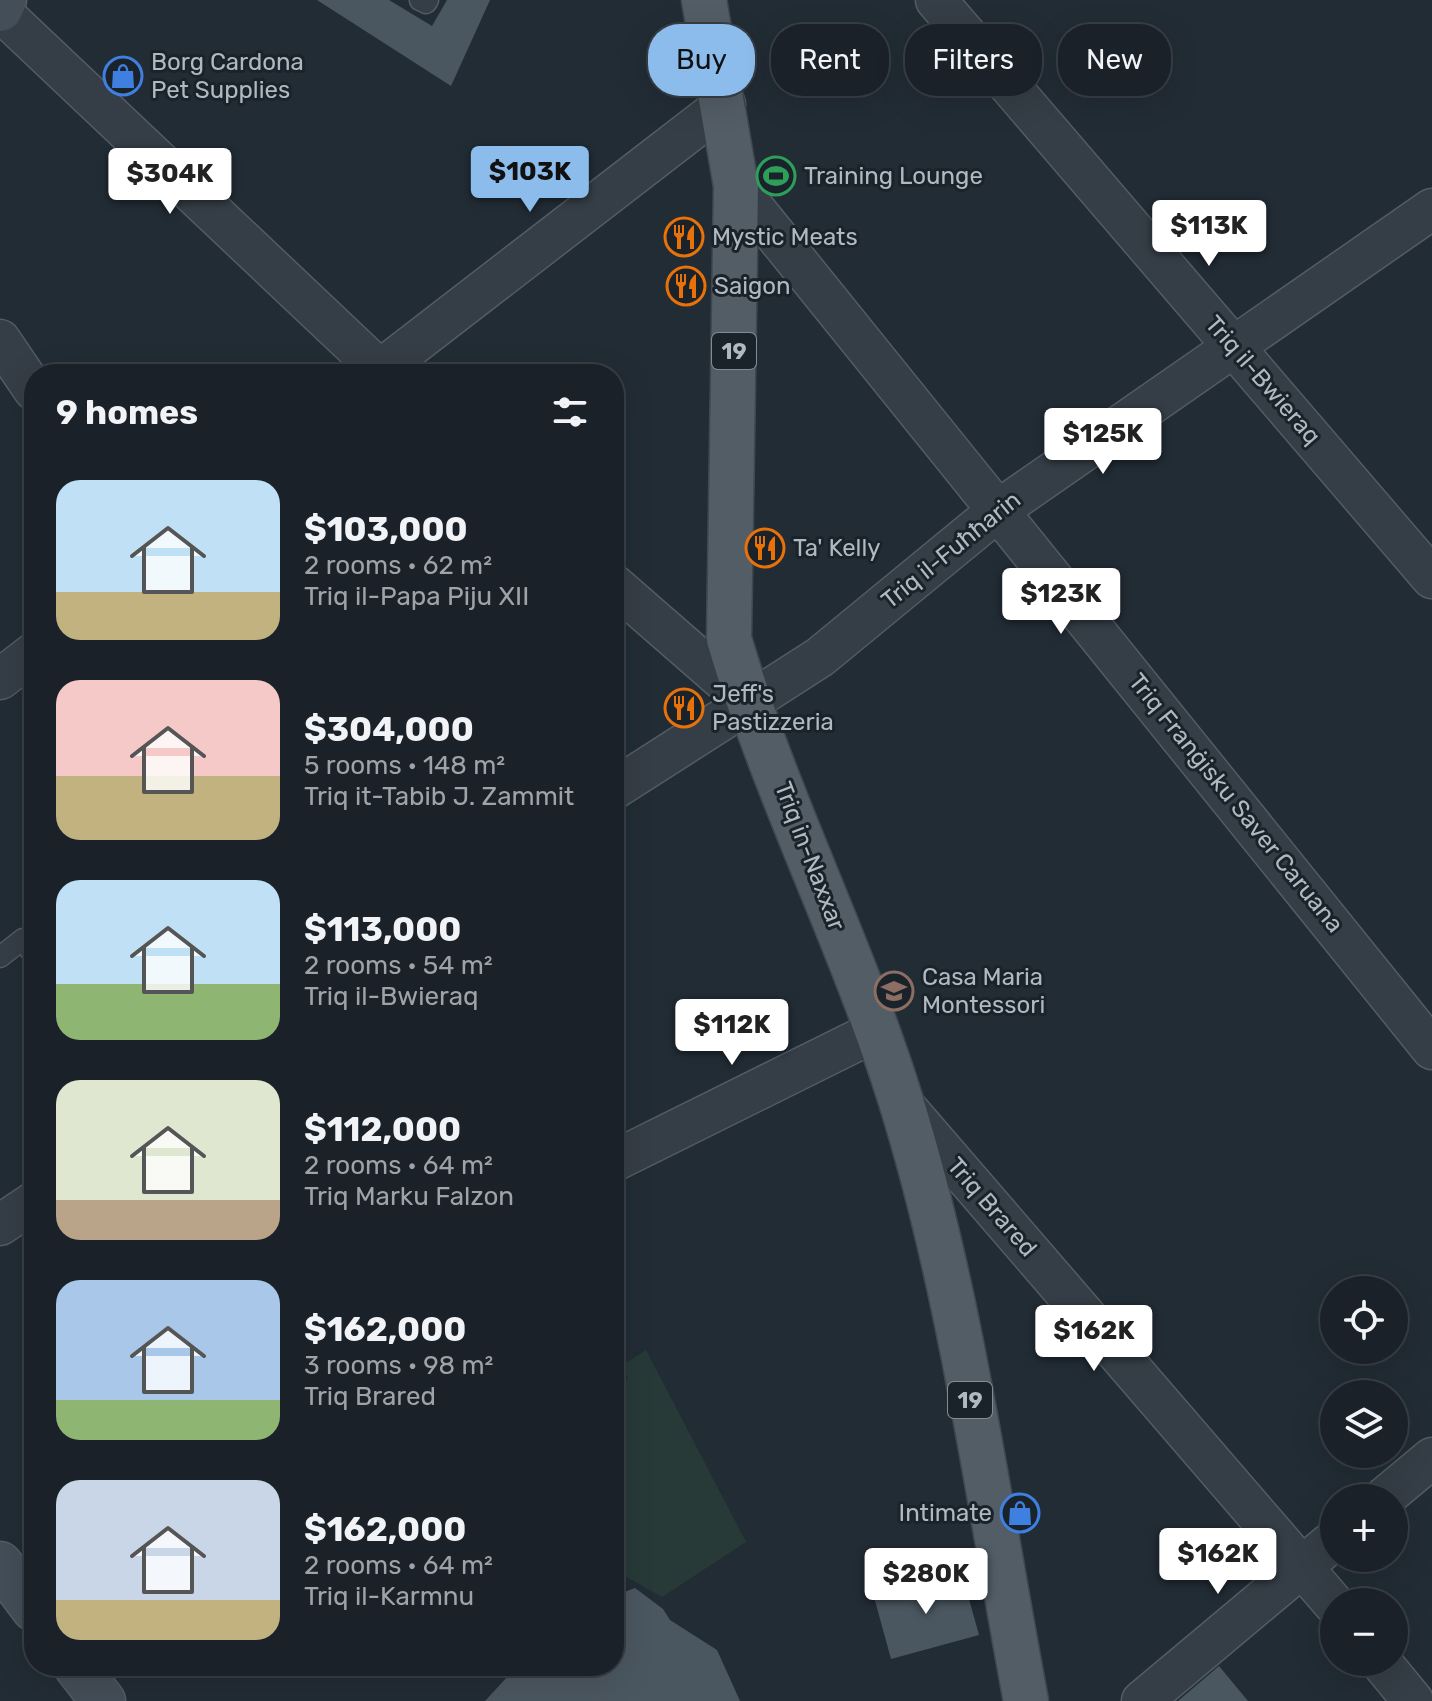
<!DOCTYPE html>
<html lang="en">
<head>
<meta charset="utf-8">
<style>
  :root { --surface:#1a2128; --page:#272e34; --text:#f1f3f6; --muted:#9fa3a8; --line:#383e45; --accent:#8bbcec }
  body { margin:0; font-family:Rubik,sans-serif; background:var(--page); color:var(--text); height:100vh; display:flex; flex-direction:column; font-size:30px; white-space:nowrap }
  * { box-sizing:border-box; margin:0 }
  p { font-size:26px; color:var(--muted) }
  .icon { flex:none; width:44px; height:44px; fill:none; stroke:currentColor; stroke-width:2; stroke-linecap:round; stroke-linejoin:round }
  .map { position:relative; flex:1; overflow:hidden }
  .panel { position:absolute; left:24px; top:364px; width:600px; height:1312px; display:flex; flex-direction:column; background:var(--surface); border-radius:32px; box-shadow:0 8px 32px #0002,0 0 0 2px var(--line) }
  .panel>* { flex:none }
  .hud { position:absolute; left:648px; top:24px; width:664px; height:72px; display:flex; gap:16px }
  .tools { position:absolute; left:1320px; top:1276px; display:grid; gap:16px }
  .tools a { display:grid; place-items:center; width:88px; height:88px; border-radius:50%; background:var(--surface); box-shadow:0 8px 32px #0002,0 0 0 2px var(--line); font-size:40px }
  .price { position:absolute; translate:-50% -68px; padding:0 18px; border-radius:8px; background:#fff; color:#222; font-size:26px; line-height:52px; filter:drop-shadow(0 2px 4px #0008) }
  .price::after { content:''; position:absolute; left:50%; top:48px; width:24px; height:18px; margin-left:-12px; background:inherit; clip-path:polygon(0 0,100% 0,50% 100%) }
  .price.current { background:var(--accent); color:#111 }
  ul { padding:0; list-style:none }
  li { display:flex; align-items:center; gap:24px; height:200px; padding:0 32px }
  li span { display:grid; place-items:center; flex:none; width:224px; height:160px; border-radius:24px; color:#555 }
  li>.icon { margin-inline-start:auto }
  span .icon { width:96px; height:96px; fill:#fffc; stroke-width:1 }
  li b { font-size:34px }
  h2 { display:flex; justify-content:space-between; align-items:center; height:96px; padding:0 32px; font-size:34px }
  .pill { padding:0 28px; border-radius:32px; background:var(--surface); box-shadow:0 8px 32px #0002,0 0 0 2px var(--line); font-size:28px; line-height:72px }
  .pill.current { background:var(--accent); color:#111 }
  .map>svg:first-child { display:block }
  .garden { fill:#273a38 }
  .building { fill:#4b5760 }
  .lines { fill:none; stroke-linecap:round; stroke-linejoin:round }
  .lane-casing { stroke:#535c63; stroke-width:23 }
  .street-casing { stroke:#535c63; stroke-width:43 }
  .secondary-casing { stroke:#535c63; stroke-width:47 }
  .primary-casing { stroke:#3f474f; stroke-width:47 }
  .lane { stroke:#353e46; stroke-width:20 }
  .street { stroke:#353e46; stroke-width:40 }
  .secondary { stroke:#444e58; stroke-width:44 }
  .primary { stroke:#535d66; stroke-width:44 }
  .labels { text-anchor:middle; stroke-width:6; stroke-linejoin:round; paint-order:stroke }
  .shield { fill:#1b232a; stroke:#838c94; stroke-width:2 }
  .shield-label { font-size:22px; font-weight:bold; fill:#b0b9c2 }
  .poi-label { font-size:24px; fill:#b0b9c2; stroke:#1b232a; text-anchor:start }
  .street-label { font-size:24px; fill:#b0b9c2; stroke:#1b232a }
</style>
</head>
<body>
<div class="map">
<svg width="1432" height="1701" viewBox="0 0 1432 1701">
  <rect width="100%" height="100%" fill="#222c35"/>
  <!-- garden -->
  <path class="garden" d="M 646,1350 L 746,1542 L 662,1597 L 614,1570 L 614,1386 L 628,1378 L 621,1366 Z"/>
  <!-- building -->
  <path class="building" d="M 317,0 L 389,0 L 432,26 L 447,0 L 490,0 L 451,86 Z
    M 962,1574 L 979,1635 L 891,1659 L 874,1597 Z
    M 635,1588 L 663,1609 L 670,1620 L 717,1650 L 740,1701 L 485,1701 L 517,1666 L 614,1666 L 614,1596 Z
    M 1219,1666 L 1248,1701 L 1178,1701 Z"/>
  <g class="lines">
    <!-- lane casing -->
    <g class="lane-casing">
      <path id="lane" d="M 420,0 L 426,3 L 428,0
        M 0,957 L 23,939 L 34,956"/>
    </g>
    <!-- street casing -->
    <g class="street-casing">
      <path id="street" d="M 936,0 L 1432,578
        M 0,11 L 384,374
        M 736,186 L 1432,1049
        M 0,340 L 34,390
        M 375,374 L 725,104
        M 614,585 L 747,701
        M 0,679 L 34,653
        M 614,789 L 820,657 L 1000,509 L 1432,209
        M 901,1102 L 1334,1604
        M 614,1161 L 878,1030
        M 0,1225 L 34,1202
        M 1384,1498 L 1432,1458
        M 1381,1662 L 1413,1701
        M 1142,1701 L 1334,1540"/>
    </g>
    <!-- secondary casing -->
    <g class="secondary-casing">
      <path id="secondary" d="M 0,9 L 4,0
        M 0,1564 L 34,1609
        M 76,1666 L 103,1701"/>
    </g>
    <!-- primary casing -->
    <g class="primary-casing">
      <path id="primary" d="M 704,0 L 736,186 L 729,639 C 775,795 851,942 900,1098 C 961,1293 988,1500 1026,1701"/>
    </g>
    <!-- lane -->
    <use href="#lane" class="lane"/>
    <!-- street -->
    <use href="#street" class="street"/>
    <!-- secondary -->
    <use href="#secondary" class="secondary"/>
    <!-- primary -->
    <use href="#primary" class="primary"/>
  </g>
  <!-- icons -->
  <defs>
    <g id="shop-ring" transform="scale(2)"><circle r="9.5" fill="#1b232a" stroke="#3f7fe0" stroke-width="1.5"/><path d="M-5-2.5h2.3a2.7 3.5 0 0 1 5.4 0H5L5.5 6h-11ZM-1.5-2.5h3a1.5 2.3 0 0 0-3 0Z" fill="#3f7fe0"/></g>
    <g id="stadium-ring" transform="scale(2)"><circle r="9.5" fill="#1b232a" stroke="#2e9e5b" stroke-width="1.5"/><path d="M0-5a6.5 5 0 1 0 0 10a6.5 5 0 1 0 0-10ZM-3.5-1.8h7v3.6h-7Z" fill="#2e9e5b"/></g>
    <g id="restaurant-ring" transform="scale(2)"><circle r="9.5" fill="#1b232a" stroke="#e8710a" stroke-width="1.5"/><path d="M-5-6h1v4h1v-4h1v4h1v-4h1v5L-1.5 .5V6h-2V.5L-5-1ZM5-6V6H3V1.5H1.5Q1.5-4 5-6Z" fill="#e8710a"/></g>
    <g id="school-ring" transform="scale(2)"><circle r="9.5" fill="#1b232a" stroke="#8d6e63" stroke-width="1.5"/><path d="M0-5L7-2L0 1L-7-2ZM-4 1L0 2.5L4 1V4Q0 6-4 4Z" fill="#8d6e63"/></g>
  </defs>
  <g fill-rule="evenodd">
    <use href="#shop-ring" x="123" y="76"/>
    <use href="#stadium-ring" x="776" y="176"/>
    <use href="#restaurant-ring" x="684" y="237"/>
    <use href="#restaurant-ring" x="686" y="286"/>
    <use href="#restaurant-ring" x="765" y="548"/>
    <use href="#restaurant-ring" x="684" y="708"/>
    <use href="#school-ring" x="894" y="991"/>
    <use href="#shop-ring" x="1020" y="1513"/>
  </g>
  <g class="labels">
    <!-- shield labels -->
    <g class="shield">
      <rect x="712" y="333" width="44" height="36" rx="6"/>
      <rect x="948" y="1382" width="44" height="36" rx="6"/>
    </g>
    <g class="shield-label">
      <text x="734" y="359">19</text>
      <text x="970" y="1408">19</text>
    </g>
    <!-- poi labels -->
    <g class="poi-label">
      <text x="151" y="70">Borg Cardona<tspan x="151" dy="28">Pet Supplies</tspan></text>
      <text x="804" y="184">Training Lounge</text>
      <text x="712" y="245">Mystic Meats</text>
      <text x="714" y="294">Saigon</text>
      <text x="793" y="556">Ta' Kelly</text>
      <text x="712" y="702">Jeff's<tspan x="712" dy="28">Pastizzeria</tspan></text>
      <text x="922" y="985">Casa Maria<tspan x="922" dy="28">Montessori</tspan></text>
      <text x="992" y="1521" text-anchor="end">Intimate</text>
    </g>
    <!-- street labels -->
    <g class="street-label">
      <text transform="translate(1263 380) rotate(49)" y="8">Triq il-Bwieraq</text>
      <text transform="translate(951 550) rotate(-39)" y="8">Triq il-Fuħħarin</text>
      <text transform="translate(1236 803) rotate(51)" y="8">Triq Franġisku Saver Caruana</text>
      <text transform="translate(810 856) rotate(69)" y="8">Triq in-Naxxar</text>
      <text transform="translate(992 1207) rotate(49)" y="8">Triq Brared</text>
    </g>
  </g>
</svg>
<div class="tools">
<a><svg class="icon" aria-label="locate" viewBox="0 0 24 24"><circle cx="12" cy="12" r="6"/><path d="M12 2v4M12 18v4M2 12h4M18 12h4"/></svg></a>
<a><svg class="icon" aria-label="layers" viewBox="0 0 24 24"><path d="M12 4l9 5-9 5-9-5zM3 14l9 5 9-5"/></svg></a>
<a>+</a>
<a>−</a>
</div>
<b class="price current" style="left:530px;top:214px">$103K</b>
<b class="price" style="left:170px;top:216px">$304K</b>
<b class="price" style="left:1209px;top:268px">$113K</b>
<b class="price" style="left:1103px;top:476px">$125K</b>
<b class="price" style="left:1061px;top:636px">$123K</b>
<b class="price" style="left:732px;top:1067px">$112K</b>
<b class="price" style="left:1094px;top:1373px">$162K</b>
<b class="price" style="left:1218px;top:1596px">$162K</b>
<b class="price" style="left:926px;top:1616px">$280K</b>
<div class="hud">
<a class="pill current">Buy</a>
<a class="pill">Rent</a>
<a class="pill">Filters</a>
<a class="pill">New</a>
</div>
<section class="panel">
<h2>9 homes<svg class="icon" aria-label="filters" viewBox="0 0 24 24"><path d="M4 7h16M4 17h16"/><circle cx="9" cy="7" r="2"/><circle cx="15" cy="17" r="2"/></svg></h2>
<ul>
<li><span style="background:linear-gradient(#bfe0f5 70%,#c2b280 0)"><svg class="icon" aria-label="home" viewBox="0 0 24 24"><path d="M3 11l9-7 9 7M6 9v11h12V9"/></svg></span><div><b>$103,000</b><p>2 rooms · 62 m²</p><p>Triq il-Papa Piju XII</p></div></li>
<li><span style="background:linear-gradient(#f6c9c9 60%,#c2b280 0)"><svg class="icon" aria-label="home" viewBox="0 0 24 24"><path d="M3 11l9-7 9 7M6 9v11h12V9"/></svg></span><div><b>$304,000</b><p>5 rooms · 148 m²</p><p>Triq it-Tabib J. Zammit</p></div></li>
<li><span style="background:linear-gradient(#bfe0f5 65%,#8fb573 0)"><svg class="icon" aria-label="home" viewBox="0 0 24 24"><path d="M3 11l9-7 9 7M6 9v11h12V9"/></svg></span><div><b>$113,000</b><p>2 rooms · 54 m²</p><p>Triq il-Bwieraq</p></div></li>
<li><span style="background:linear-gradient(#dfe7d0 75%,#b9a48a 0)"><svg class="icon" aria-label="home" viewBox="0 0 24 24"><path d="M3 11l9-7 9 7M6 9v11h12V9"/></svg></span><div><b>$112,000</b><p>2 rooms · 64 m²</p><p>Triq Marku Falzon</p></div></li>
<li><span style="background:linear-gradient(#a9c7e8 75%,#8fb573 0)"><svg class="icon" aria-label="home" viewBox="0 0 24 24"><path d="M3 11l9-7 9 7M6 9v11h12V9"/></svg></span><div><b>$162,000</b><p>3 rooms · 98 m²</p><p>Triq Brared</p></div></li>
<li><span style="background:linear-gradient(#c9d6e8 75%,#c2b280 0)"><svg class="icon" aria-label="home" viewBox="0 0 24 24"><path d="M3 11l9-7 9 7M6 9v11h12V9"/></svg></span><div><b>$162,000</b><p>2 rooms · 64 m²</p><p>Triq il-Karmnu</p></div></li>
</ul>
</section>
</div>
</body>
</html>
